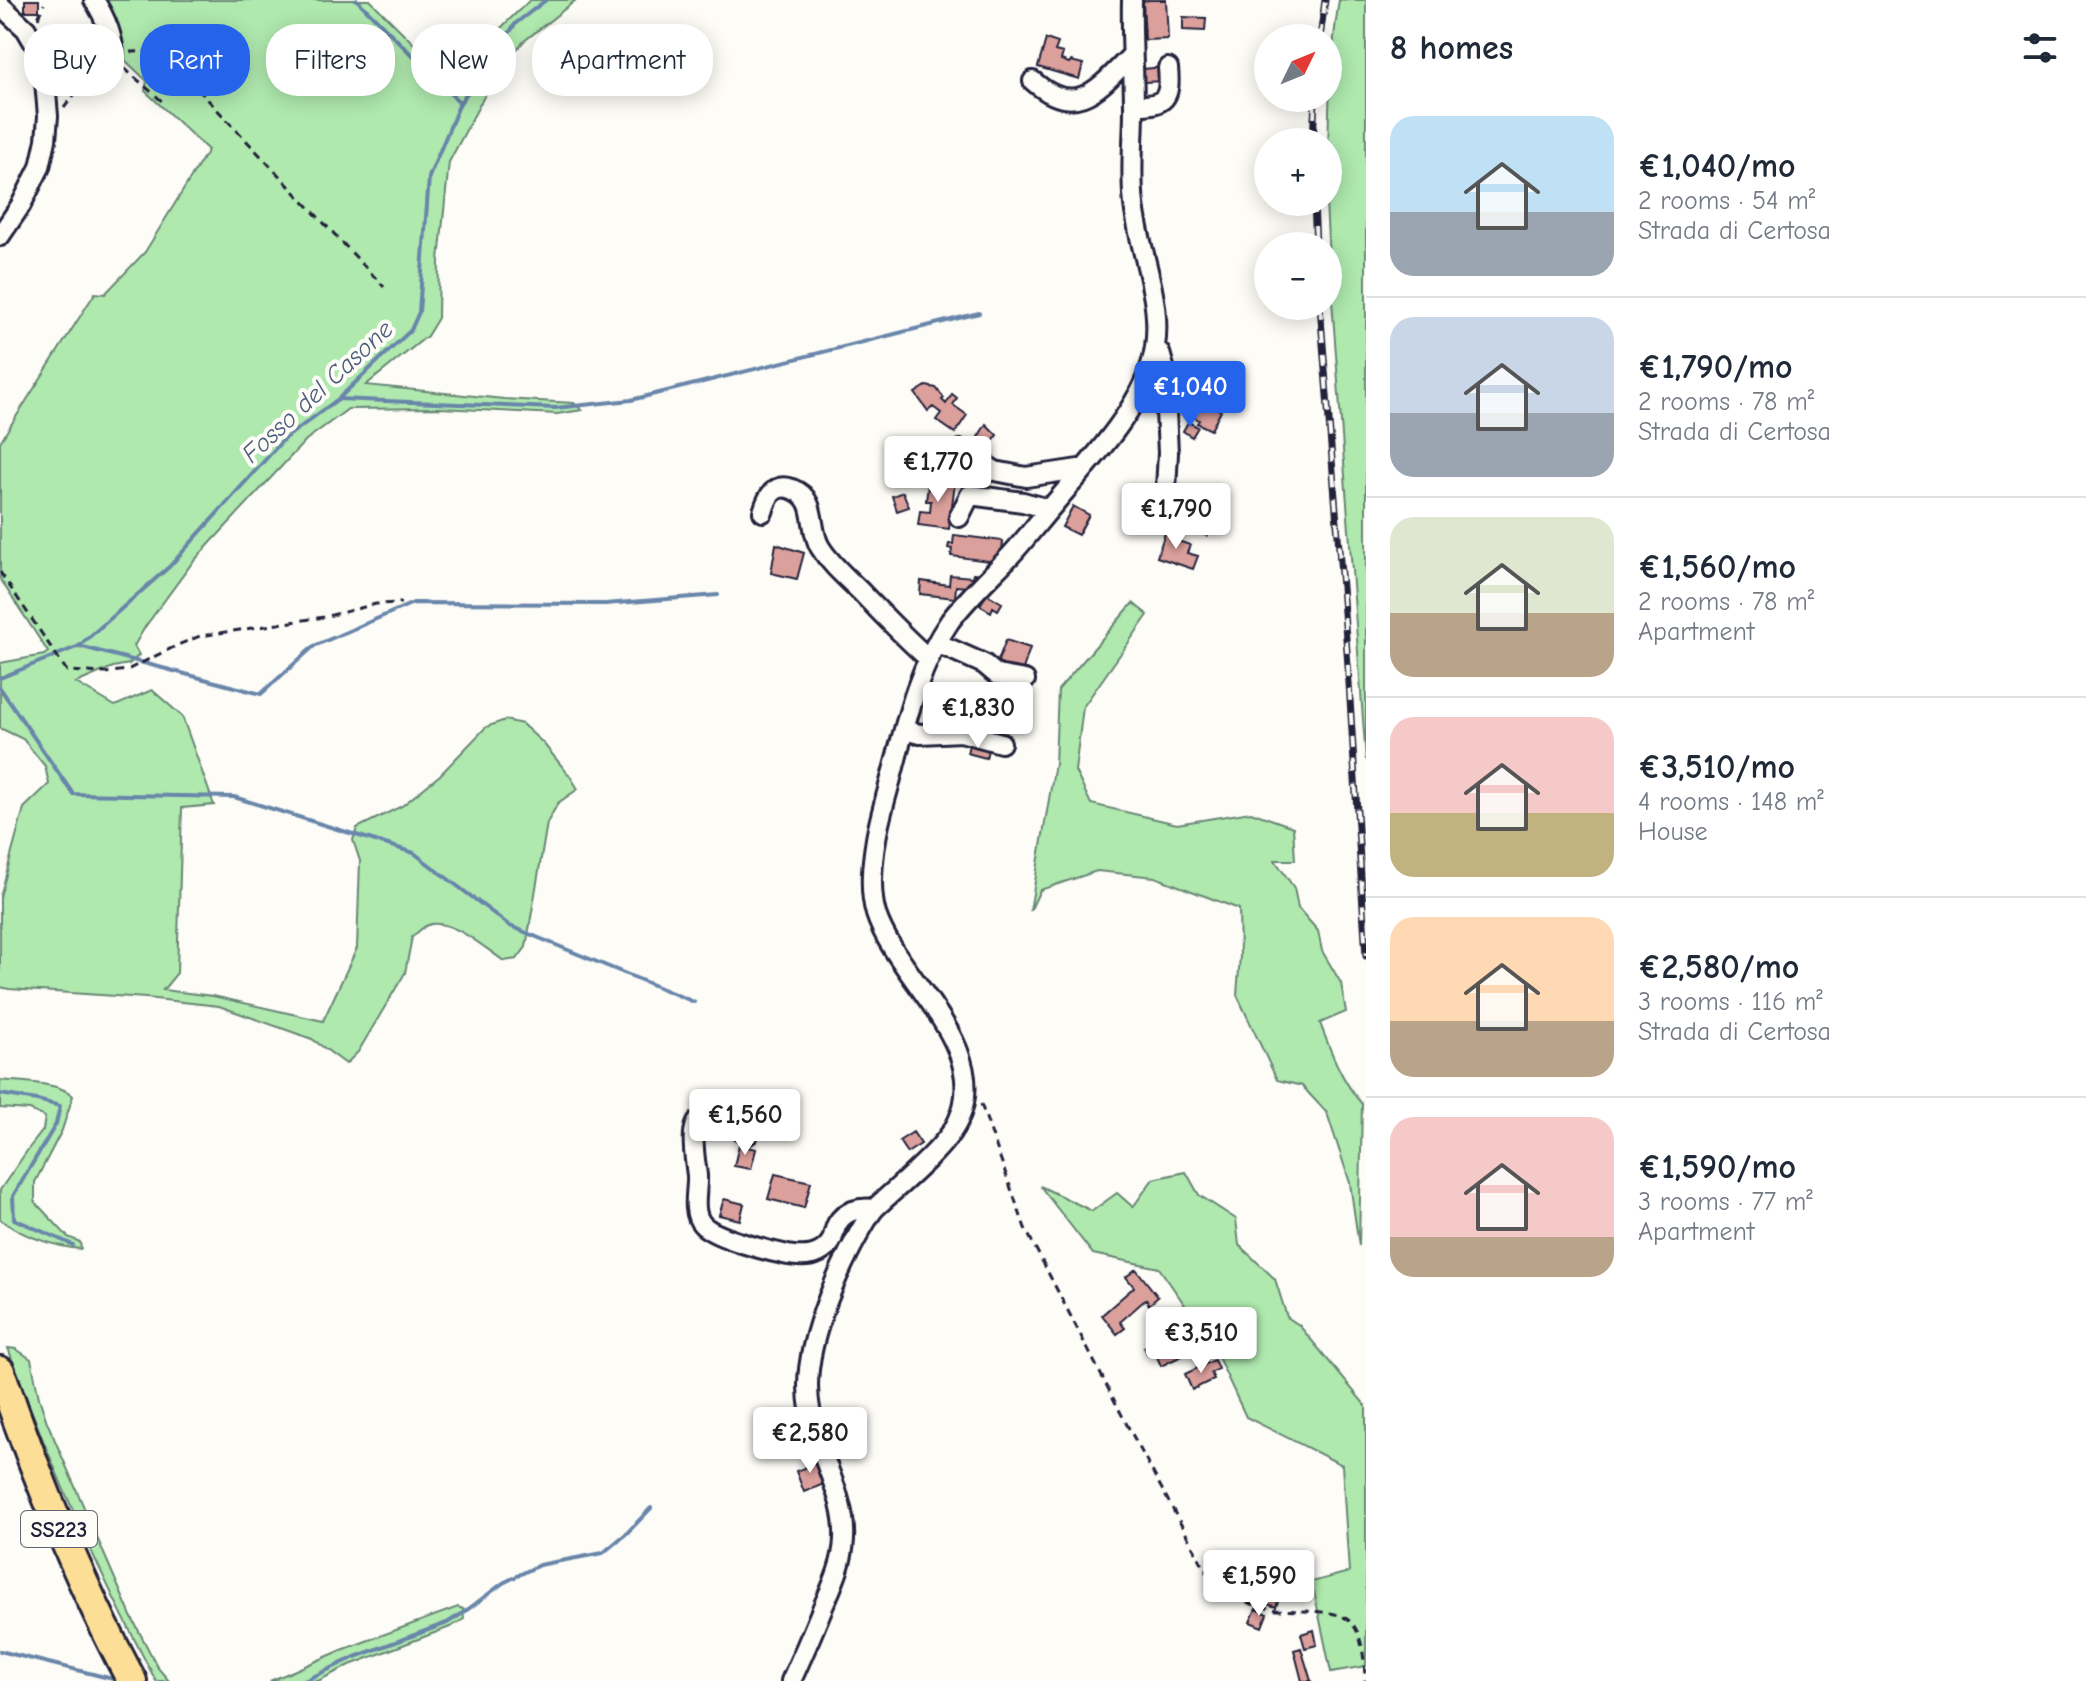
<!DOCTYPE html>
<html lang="en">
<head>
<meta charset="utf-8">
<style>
  :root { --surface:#fff; --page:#f2f2f3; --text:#1f2937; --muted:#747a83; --line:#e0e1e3; --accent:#2563eb }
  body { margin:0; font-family:"Comic Neue",sans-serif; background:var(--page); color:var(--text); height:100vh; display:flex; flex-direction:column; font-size:30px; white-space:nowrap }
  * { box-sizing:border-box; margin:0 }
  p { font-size:26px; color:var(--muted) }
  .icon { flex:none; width:44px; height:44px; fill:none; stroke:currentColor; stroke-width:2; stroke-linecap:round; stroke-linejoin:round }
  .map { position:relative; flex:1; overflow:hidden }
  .side { display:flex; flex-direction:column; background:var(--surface); width:720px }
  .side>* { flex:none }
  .banner { position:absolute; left:24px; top:24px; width:760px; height:72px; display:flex; gap:16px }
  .needle { width:52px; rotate:47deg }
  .fabs { position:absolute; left:1254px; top:24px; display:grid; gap:16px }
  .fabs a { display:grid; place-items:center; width:88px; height:88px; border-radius:50%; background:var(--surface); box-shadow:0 4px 20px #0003; font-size:40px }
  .price { position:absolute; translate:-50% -68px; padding:0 18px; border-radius:8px; background:#fff; color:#222; font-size:26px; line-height:52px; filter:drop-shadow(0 2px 4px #0008) }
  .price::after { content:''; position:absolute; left:50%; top:48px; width:24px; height:18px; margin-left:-12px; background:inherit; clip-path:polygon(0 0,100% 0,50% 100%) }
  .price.selected { background:var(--accent); color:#fff }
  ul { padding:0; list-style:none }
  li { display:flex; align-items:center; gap:24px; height:200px; padding:0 24px }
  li+li { border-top:2px solid var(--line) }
  li span { display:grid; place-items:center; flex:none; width:224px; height:160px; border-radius:24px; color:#555 }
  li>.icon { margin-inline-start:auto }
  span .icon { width:96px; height:96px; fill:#fffc; stroke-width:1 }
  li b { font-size:34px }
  h2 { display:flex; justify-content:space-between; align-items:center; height:96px; padding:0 24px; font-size:34px }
  .tag { padding:0 28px; border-radius:32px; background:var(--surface); box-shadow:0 4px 20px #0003; font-size:28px; line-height:72px }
  .tag.selected { background:var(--accent); color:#fff }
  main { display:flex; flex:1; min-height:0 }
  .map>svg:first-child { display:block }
  .green { fill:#afe9ae; stroke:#688674; stroke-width:2 }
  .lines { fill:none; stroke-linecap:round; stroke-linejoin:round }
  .stream { stroke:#6986aa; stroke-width:4 }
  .building { fill:#dba09c; stroke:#22223b; stroke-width:2 }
  .minor-casing { stroke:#22223b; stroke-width:24 }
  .highway-casing { stroke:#22223b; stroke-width:34 }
  .path { stroke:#22223b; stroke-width:3; stroke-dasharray:8 6; stroke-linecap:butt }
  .minor { stroke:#fdfcf7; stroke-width:18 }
  .highway { stroke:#fcde96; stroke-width:28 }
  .rail-casing { stroke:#22223b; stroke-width:7 }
  .rail { stroke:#fdfcf7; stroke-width:4; stroke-dasharray:12; stroke-linecap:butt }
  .labels { text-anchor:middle; stroke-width:8; stroke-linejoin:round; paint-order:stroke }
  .shield { fill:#fdfcf7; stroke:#646373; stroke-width:2 }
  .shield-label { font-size:22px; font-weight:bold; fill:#22223b }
  .water-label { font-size:26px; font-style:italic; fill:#4c5c7c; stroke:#fdfcf7 }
</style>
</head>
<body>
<main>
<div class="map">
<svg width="1366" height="1681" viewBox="0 0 1366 1681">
  <rect width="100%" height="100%" fill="#fdfcf7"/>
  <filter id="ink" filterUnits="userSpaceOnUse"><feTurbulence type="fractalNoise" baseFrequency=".0125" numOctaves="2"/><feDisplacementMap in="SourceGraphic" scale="16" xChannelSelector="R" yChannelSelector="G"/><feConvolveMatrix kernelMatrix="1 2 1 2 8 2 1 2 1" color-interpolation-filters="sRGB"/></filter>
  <g filter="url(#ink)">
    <!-- green -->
    <path class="green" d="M 102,0 L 370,0 L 456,86 C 473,52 503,26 530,0 L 576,0 L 523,42 L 496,74 L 449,162 L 439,260 L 438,318 L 427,336 L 366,385 L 504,399 L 574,403 L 582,410 L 557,414 L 440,408 L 348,409 L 306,440 L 192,563 L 145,627 L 134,646 L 139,655 L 129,664 L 113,667 L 76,683 L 115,706 L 152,690 L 182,716 L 214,805 L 182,808 L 177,973 L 163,990 L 213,996 L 323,1021 L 357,948 L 360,861 L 353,840 L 357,828 L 402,806 L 440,775 L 486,727 L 505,720 L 522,724 L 543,743 L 570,776 L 578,789 L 558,803 L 547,823 L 526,947 L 517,959 L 504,961 C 486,949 450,917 428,925 C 422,927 416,934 412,937 L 405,973 L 358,1052 L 346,1064 L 312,1039 L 219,1006 L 146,998 L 9,989 L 0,987 L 0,897 L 24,808 L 49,784 L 45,766 L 23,739 L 0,728 L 0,663 L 44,655 L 48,652 L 0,579 L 0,442 L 95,293 L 105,294 L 145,252 L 208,150 L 145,91 L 147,81 L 125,60 L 121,43 Z
      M 1339,0 L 1366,0 L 1366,760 L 1329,260 L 1326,202 L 1328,202 C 1328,135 1328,67 1339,0 Z
      M 1133,603 L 1148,615 L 1083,707 L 1075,771 L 1091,804 L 1177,824 L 1251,812 L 1293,827 L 1295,860 L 1275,860 L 1294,888 L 1298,908 L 1318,931 L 1322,951 L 1341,983 L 1346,1012 L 1320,1023 C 1331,1052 1341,1080 1362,1104 L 1359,1246 L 1350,1183 L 1327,1113 L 1302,1086 L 1277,1080 L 1237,995 L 1240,956 L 1239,909 L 1155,877 L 1097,871 L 1040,890 L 1030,911 L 1055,764 L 1058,690 Z
      M 0,1080 C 19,1082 60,1082 73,1096 L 62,1130 L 35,1182 L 35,1202 L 68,1237 L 80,1242 L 81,1249 C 57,1247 18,1235 0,1219 L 0,1190 L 29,1148 L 43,1130 L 45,1117 L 30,1110 L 0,1108 Z
      M 1186,1172 L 1199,1195 L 1236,1219 L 1239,1245 L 1275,1279 L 1287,1317 L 1299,1325 L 1366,1406 L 1366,1666 L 1331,1672 L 1312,1582 L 1349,1572 L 1342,1465 L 1246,1417 L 1212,1344 L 1159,1268 L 1093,1254 L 1040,1186 L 1092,1211 L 1117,1193 L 1133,1207 L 1153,1179 Z
      M 8,1348 L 16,1349 L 31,1359 L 39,1398 L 47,1422 L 131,1616 L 158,1668 L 169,1681 L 156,1681 C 100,1575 48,1461 8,1348 Z
      M 458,1607 L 463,1609 L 464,1619 L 450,1627 L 350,1665 L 318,1681 L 270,1681 L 342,1650 Z"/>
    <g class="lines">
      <!-- stream -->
      <path class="stream" d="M 357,0 L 460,103
        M 338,399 L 555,408 L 631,400 L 979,313
        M 79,646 L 261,694 L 314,646 L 413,603 L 605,604 L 718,595
        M 0,678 L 79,646 L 170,566 L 283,440 L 338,399 L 411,330 L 419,312 L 429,177 L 460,103 L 516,23 L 546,0
        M 0,688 L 73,794 L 234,797 L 414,853 L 510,926 L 694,1002
        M 0,1094 L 37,1100 L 60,1106 L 56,1124 L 13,1196 L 14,1219 L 73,1245
        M 0,1651 L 117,1680
        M 304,1681 L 355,1657 L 447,1623 L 463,1613 L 503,1583 L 539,1565 L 603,1553 L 627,1533 L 651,1508"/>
    </g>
    <!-- building -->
    <path class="building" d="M 25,0 L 39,0 L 39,11 L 25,11 Z
      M 1150,0 L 1166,0 L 1168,39 L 1145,40 L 1143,1 Z
      M 1183,17 L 1206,18 L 1205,31 L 1183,30 Z
      M 1046,39 L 1058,43 L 1055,51 L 1063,53 L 1061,60 L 1069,63 L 1071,61 L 1083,64 L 1079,79 L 1038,67 Z
      M 1164,67 L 1165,81 L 1144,82 L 1143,69 Z
      M 926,386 L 936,388 L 944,398 L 942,400 L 946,404 L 952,394 L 957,398 L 953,405 L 967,415 L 955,433 L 936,420 L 941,413 L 933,407 L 928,411 L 915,393 Z
      M 1201,399 L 1221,411 L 1211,430 L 1197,423 L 1199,420 L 1192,416 Z
      M 1188,422 L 1198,427 L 1192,437 L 1183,431 Z
      M 986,424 L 997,435 L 984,454 L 972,447 Z
      M 929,478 L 955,482 L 949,529 L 918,525 L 920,511 L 930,512 L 931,501 L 926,501 Z
      M 903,492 L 909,507 L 897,511 L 892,496 Z
      M 1073,506 L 1089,515 L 1078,535 L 1062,527 Z
      M 1202,516 L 1213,521 L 1207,536 L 1196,531 Z
      M 1166,530 L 1177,533 L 1175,540 L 1190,545 L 1187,553 L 1198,556 L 1193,569 L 1157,557 Z
      M 954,535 L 1003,541 L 1002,552 L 996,562 L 951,556 L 952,549 L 948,548 L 949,544 L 953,544 Z
      M 776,544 L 804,553 L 797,579 L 771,573 Z
      M 973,573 L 983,574 L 969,587 L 956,586 L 955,598 L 920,594 L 921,581 L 949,585 L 950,575 L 972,577 Z
      M 987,594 L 1002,603 L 998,610 L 993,607 L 991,612 L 980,605 Z
      M 1006,640 L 1030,648 L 1021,675 L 996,666 Z
      M 970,741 L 989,746 L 986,758 L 967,753 Z
      M 913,1132 L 921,1144 L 907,1153 L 899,1141 Z
      M 739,1145 L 756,1149 L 751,1169 L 734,1166 Z
      M 775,1174 L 811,1182 L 804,1208 L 768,1199 Z
      M 724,1199 L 744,1204 L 740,1220 L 719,1215 Z
      M 1136,1269 L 1158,1297 L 1149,1305 L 1146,1299 L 1120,1322 L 1125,1328 L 1117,1334 L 1102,1315 L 1134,1287 L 1126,1277 Z
      M 1180,1324 L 1192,1347 L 1192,1351 L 1161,1366 L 1155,1352 L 1148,1355 L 1144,1347 L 1159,1340 L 1158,1338 L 1173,1331 L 1171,1328 Z
      M 1214,1360 L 1218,1369 L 1211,1373 L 1214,1379 L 1192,1390 L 1185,1374 Z
      M 812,1455 L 824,1484 L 804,1492 L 796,1471 L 807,1467 L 803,1458 Z
      M 1229,1574 L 1281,1592 L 1276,1607 L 1219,1587 L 1220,1583 L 1225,1585 Z
      M 1256,1609 L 1267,1614 L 1262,1627 L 1250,1622 Z
      M 1314,1630 L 1317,1645 L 1305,1648 L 1301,1634 Z
      M 1301,1648 L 1311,1681 L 1302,1681 L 1294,1650 Z"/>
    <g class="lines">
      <!-- minor casing -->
      <g class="minor-casing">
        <path id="minor" d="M 94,0 C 105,17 113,36 114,56
          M 0,5 L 26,29 L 43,58 L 48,116 L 46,140 L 40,167 L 21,205 L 0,236
          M 1033,81 C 1077,120 1100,87 1132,55
          M 1134,105 C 1165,106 1171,99 1168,68
          M 1155,347 L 1160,353 L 1164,367 L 1168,453 L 1165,506
          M 961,450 L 995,471 L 1026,477 L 1085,468
          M 763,512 C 767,498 774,482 792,489 C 819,499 808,527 820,547 C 831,565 847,578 862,593 C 884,616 905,638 929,659
          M 959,517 L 970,495 L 1023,502 L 1049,509
          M 937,643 L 984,664 L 997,675 L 1025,680
          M 904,730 L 920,734 L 961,732 L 1001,743
          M 748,1134 C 738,1129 726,1120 715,1117 C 683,1109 696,1161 697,1176 C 698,1190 691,1211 702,1224 C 714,1238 769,1251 788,1255 C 805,1258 821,1257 831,1242 C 834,1236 834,1230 837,1224 C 844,1211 860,1207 874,1209
          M 791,1681 C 801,1659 811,1636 820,1614 C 830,1590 843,1566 844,1539 C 846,1504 828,1473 818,1440 C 812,1423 808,1404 808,1386 C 808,1333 842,1261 869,1216 L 874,1209 C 897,1187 945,1149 958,1121 C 993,1046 897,979 876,914 C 869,890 872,863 876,839 C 880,815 888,791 894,767 C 907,717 920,664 950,621 C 967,598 990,577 1010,556 C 1026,539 1039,521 1054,504 C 1087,465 1136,414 1151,365 C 1168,310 1140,258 1134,204 C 1130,173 1134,140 1134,109 C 1134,73 1131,36 1132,0"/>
      </g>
      <!-- highway casing -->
      <g class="highway-casing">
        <path id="highway" d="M 0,1371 C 37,1478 79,1582 132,1681"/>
      </g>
      <!-- path -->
      <path class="path" d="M 38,18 L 44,4
        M 130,52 C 143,52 152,49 164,53 L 384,287
        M 124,68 L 163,102
        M 64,108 L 101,60
        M 0,572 L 67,671 L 105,673 L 127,670 L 178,645 L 200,636 L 324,617 L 376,604 L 401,603
        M 981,1104 L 1025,1228 L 1125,1421 L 1217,1591 C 1234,1597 1259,1608 1277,1610 C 1341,1614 1363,1602 1365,1681"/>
      <!-- minor -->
      <use href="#minor" class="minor"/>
      <!-- highway -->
      <use href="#highway" class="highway"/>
      <!-- rail casing -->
      <g class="rail-casing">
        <path id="rail" d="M 1320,38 L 1325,0
          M 1313,142 L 1315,98
          M 1314,202 L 1316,246
          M 1320,306 L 1347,651 L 1366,956"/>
      </g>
      <!-- rail -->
      <use href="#rail" class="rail"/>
    </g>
  </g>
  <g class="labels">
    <!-- shield labels -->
    <rect class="shield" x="21" y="1511" width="76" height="36" rx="6"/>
    <g class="shield-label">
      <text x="59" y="1537">SS223</text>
    </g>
    <!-- water labels -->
    <g class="water-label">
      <text transform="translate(317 391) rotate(-43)" y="9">Fosso del Casone</text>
    </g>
  </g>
</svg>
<div class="fabs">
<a><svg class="needle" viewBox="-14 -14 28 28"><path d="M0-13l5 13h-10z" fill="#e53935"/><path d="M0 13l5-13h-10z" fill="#747a83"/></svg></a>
<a>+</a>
<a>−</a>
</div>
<b class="price selected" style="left:1190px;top:429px">€1,040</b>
<b class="price" style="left:938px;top:504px">€1,770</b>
<b class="price" style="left:1176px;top:551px">€1,790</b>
<b class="price" style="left:978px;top:750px">€1,830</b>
<b class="price" style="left:745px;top:1157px">€1,560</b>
<b class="price" style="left:1201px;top:1375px">€3,510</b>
<b class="price" style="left:810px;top:1475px">€2,580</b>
<b class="price" style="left:1259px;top:1618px">€1,590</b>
<div class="banner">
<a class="tag">Buy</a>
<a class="tag selected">Rent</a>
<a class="tag">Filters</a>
<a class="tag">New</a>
<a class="tag">Apartment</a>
</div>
</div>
<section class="side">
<h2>8 homes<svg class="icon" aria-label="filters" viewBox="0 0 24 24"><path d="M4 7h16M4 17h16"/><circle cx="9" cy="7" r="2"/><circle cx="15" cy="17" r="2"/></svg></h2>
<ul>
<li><span style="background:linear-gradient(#bfe0f5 60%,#9aa5b1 0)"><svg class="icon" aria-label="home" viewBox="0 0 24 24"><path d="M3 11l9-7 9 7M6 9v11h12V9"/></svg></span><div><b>€1,040/mo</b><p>2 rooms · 54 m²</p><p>Strada di Certosa</p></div></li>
<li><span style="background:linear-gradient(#c9d6e8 60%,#9aa5b1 0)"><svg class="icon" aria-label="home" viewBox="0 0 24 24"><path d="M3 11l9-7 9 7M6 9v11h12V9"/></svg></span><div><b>€1,790/mo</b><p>2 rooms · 78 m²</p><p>Strada di Certosa</p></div></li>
<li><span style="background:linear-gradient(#dfe7d0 60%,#b9a48a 0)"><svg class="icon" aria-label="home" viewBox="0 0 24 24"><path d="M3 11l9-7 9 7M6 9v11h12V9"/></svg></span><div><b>€1,560/mo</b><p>2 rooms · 78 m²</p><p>Apartment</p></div></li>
<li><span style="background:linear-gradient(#f6c9c9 60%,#c2b280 0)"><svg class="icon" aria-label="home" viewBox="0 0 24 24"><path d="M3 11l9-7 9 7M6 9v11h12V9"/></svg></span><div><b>€3,510/mo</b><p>4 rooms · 148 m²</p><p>House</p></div></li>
<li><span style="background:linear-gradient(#ffd9b3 65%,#b9a48a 0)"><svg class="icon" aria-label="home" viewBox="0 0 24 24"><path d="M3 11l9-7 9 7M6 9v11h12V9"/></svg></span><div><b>€2,580/mo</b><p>3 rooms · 116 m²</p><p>Strada di Certosa</p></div></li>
<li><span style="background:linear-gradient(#f6c9c9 75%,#b9a48a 0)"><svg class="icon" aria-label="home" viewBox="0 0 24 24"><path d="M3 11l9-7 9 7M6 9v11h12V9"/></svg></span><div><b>€1,590/mo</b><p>3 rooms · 77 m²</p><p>Apartment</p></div></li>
</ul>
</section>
</main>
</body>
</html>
